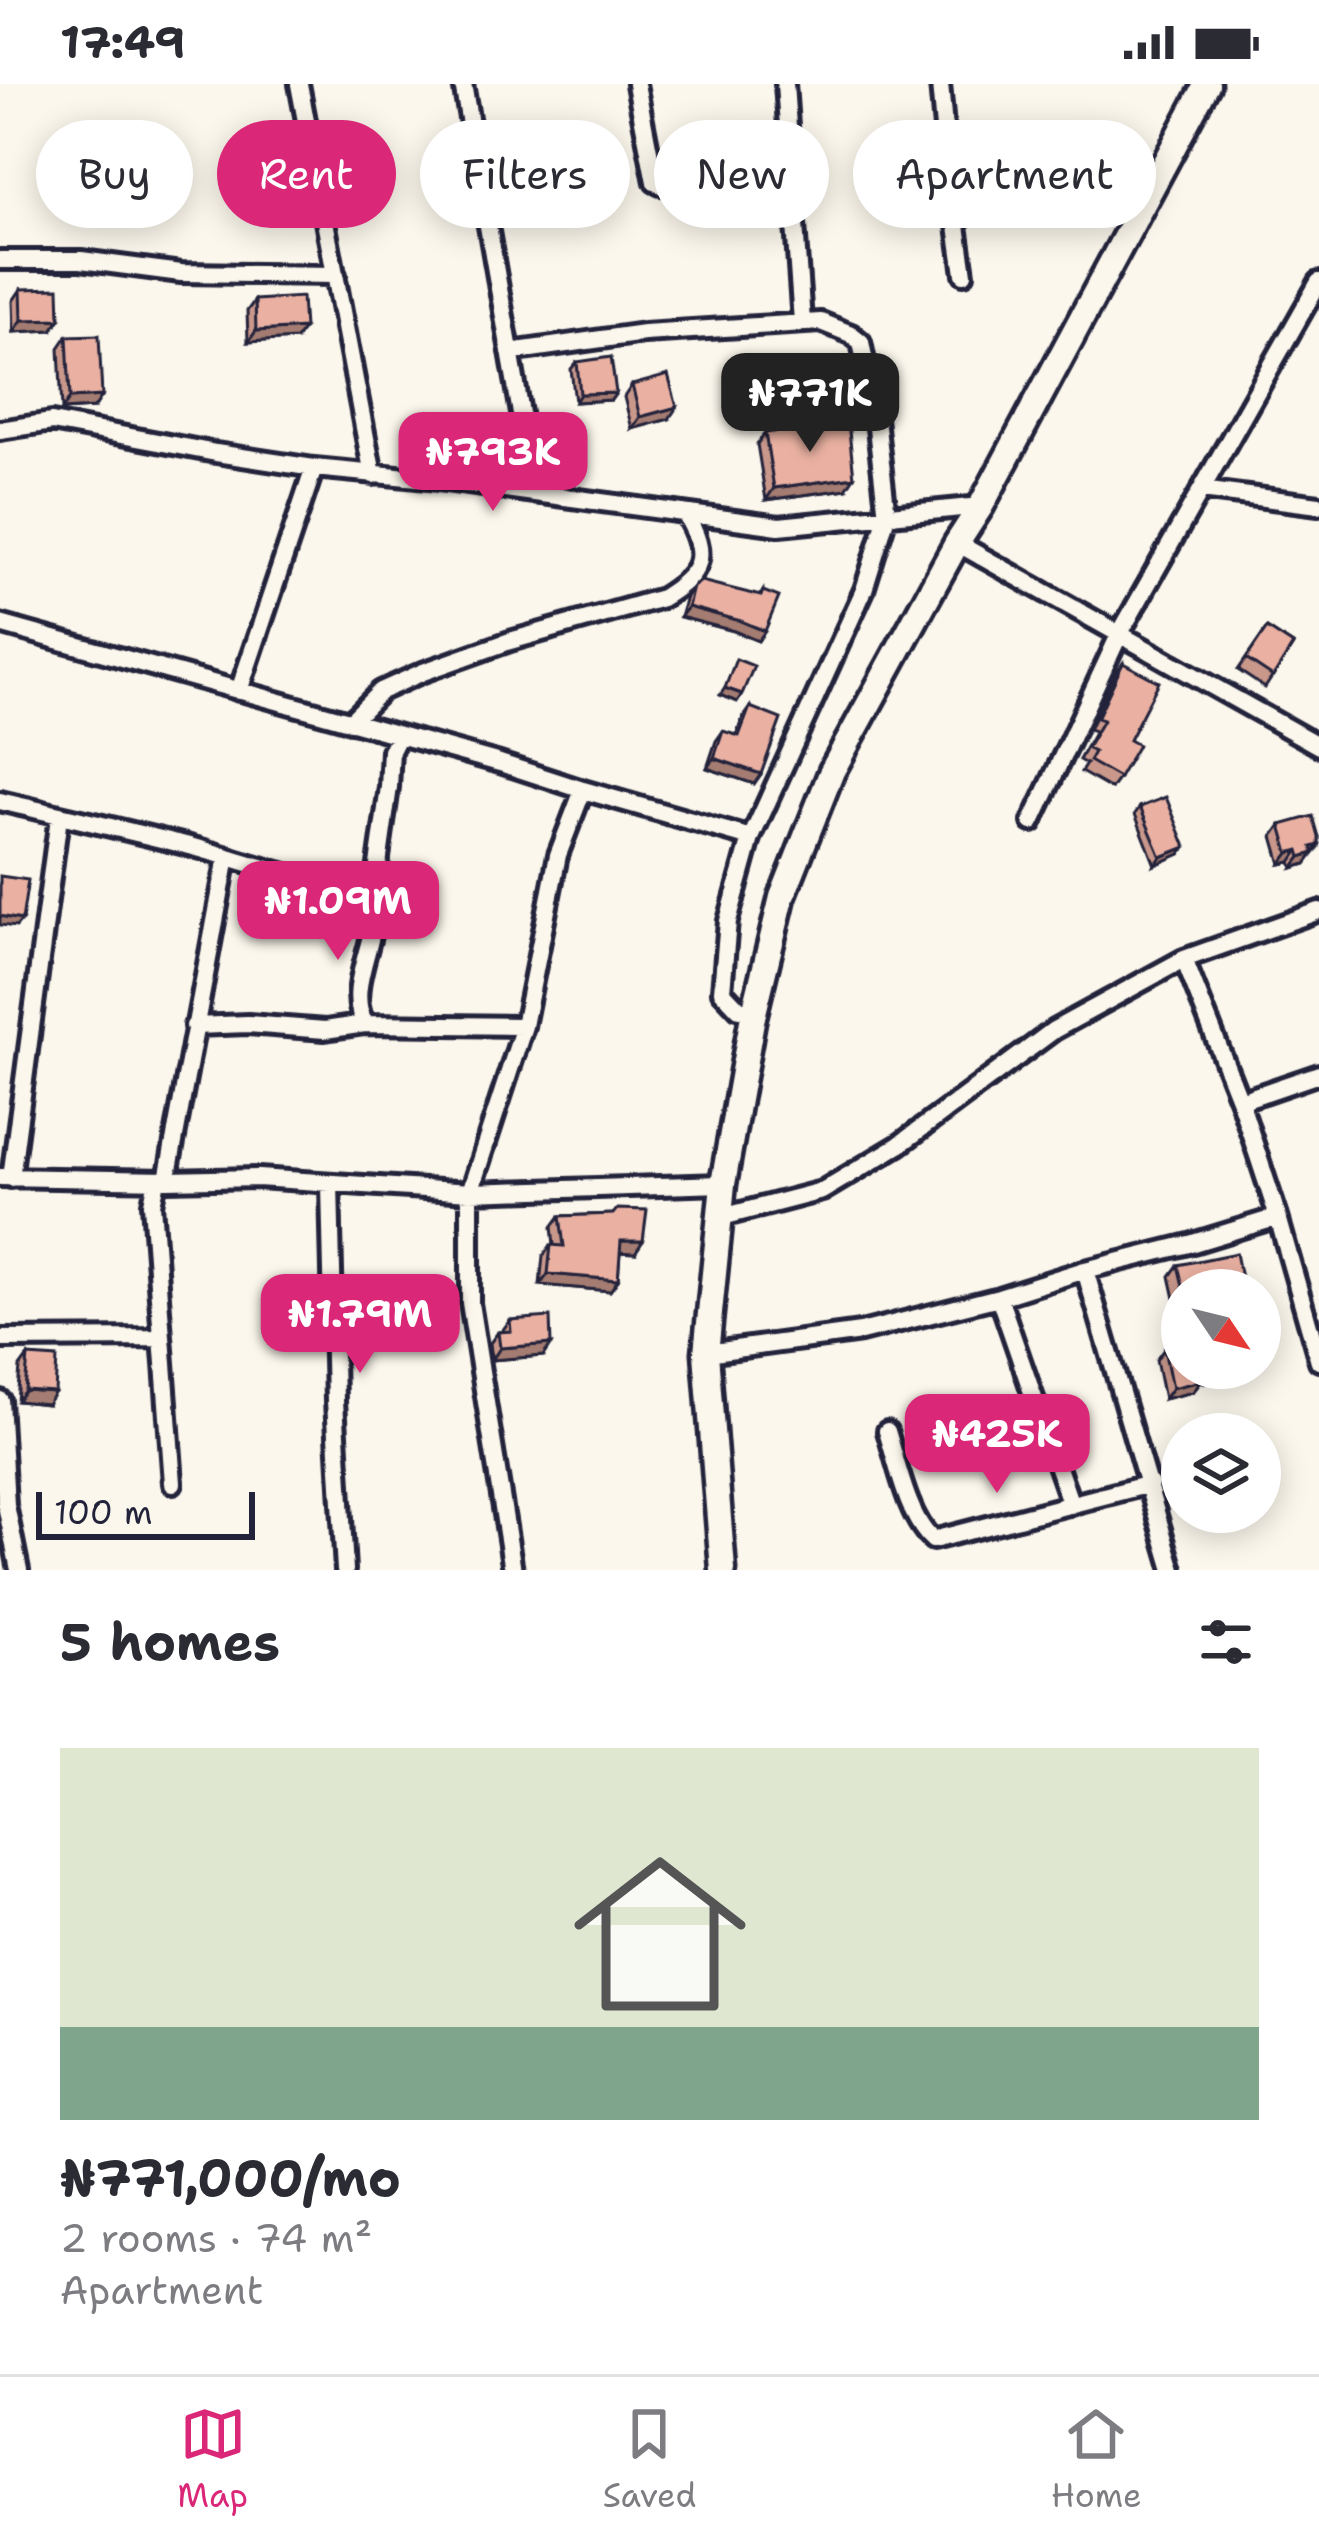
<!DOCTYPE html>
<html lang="en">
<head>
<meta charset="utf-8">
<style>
  :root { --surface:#fff; --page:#f2f2f3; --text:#2b2b33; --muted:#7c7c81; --line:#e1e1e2; --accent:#db2777 }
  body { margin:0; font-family:"Shantell Sans",sans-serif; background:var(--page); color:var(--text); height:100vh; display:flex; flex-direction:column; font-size:45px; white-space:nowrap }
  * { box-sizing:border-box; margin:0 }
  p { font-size:39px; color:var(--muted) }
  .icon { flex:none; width:66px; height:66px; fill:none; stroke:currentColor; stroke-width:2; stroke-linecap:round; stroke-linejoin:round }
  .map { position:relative; height:1486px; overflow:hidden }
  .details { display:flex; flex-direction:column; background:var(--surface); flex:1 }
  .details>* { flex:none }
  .top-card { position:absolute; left:36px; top:36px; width:1248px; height:108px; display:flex; gap:24px }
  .needle { width:78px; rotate:125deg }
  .tools { position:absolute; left:1161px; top:1185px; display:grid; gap:24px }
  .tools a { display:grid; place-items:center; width:120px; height:120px; border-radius:50%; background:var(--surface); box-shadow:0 6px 30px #0003; font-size:60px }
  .scale { position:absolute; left:36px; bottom:30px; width:219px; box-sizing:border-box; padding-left:12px; border:6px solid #22223b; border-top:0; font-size:33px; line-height:42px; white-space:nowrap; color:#22223b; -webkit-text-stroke:9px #fbf7ec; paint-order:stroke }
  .price { position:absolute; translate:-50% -102px; padding:0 27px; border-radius:24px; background:var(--accent); color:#fff; font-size:39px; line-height:78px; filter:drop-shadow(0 3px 6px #0008) }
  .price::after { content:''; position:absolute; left:50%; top:72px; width:36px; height:27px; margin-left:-18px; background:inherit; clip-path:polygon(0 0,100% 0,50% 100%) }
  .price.on { background:#222; color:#fff }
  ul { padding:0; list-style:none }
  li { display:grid; align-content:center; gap:24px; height:636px; padding:0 60px }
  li+li { border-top:3px solid var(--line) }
  li span { display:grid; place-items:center; height:372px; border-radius:0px; color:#555 }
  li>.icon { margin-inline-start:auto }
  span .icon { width:216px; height:216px; fill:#fffc; stroke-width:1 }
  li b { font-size:51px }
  h2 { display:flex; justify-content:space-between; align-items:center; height:144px; padding:0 60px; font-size:51px }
  .pill { padding:0 42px; border-radius:54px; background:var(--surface); box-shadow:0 6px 30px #0003; font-size:42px; line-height:108px }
  .pill.on { background:var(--accent); color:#fff }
  .status { display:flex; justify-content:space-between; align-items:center; height:84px; padding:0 60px; background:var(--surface); direction:ltr }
  .status svg { height:33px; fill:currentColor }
  .menu { display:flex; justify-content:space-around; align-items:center; height:168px; border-top:3px solid var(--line); background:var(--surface); font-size:33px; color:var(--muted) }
  .menu a { display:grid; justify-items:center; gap:6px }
  .menu .on { color:var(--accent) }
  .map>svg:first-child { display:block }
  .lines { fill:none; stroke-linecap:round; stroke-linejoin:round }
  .minor-casing { stroke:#22223b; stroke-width:26 }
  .primary-casing { stroke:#22223b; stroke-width:33 }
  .minor { stroke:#fbf7ec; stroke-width:16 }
  .primary { stroke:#fbf7ec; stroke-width:24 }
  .wall { fill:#c9988b; stroke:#22223b; stroke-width:3 }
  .shaded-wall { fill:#a47c71; stroke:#22223b; stroke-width:3 }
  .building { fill:#eab1a2; stroke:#22223b; stroke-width:3 }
</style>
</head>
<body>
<div class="status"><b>17:49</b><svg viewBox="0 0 49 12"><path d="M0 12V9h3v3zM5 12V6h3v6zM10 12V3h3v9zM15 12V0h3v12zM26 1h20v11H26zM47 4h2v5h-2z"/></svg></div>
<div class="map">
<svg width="1319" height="1486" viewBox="0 0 1319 1486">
  <rect width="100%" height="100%" fill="#fbf7ec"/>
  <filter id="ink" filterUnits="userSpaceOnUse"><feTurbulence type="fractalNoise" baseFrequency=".00833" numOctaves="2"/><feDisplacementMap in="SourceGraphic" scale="24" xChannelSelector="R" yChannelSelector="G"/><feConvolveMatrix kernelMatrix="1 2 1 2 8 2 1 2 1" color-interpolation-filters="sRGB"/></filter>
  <g filter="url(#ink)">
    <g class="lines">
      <!-- minor casing -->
      <g class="minor-casing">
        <path id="minor" d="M 299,0 L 373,391
          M 463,0 L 522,335 L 540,410
          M 636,0 L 655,98 L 661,101 L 792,89
          M 785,0 L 802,238
          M 940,0 L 946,66 L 964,190
          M 946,66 L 1064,66 L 1150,107
          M 0,176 L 81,176 L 181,189 L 336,191
          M 510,268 L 644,249 L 821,238 L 851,250 L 861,258 L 875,326 L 887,432 L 864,506 L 751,754 L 728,837 L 722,907 L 739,925 L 755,928
          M 0,346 L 52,338 L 216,369 L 314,384 L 439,396 L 779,442 L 981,422
          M 1201,406 L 1319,421
          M 957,459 L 1319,662
          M 0,540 L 500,679 L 583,706 L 751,754
          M 239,607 L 314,384
          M 350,638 L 381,607 L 423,588 L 510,557 L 662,514 C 703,489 710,472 685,430
          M 0,717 C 67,733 135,748 201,765 C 258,781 315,804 375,802 L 389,703 L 391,667 L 399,651
          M 1032,738 L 1120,549 L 1319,198
          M 1184,875 L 1240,1017 L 1278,1133 L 1319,1277
          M 365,940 C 348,911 368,873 373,842 C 375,829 375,815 375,802
          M 194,942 L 248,940 L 325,946 L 365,940 L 524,942
          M 1240,1017 L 1319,990
          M 0,1093 L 167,1096 L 258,1094 L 470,1108 L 723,1100
          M 11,1094 L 59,733
          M 157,1096 L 152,1120 L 173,1399
          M 167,1096 L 227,773
          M 330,1100 L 335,1317 L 345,1486
          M 718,1134 L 822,1107 L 899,1061 L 1054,946 L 1184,875 L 1319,827
          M 1085,1186 L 1173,1486
          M 999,1213 L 1071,1421
          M 0,1255 L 155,1254 L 161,1250
          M 706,1269 L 861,1248 L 999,1213 L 1085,1186 L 1193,1159 L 1278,1133
          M 0,1316 L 6,1421 L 19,1486
          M 887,1347 C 897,1378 908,1435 933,1456 L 1150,1400
          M 513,1486 L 470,1219 L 470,1108 L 524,942 L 558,771 L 583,706"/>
      </g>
      <!-- primary casing -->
      <g class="primary-casing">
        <path id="primary" d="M 723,1486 L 706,1269 L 723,1100 L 752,937 L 782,813 L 832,687 L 957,459 L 981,422 L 1207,0"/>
      </g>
      <!-- minor -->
      <use href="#minor" class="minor"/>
      <!-- primary -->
      <use href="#primary" class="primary"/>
    </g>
    <!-- wall -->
    <path class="wall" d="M 21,205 L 52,246 L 14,248 L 13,217 Z
      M 255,216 L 296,255 L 248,258 L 247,227 Z
      M 67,252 L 102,312 L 94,324 L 62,326 L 59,264 Z
      M 577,278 L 616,309 L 611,316 L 575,318 L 571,285 Z
      M 632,301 L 669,335 L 632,345 L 624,313 Z
      M 765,349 L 846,405 L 766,416 L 757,360 Z
      M 693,503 L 760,512 L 763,507 L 765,547 L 758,557 L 734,547 L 680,533 L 686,513 Z
      M 1267,544 L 1293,561 L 1265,604 L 1238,586 Z
      M 1123,579 L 1129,656 L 1119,694 L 1111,705 L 1081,688 L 1086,680 L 1079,676 L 1095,647 L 1089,645 L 1115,590 Z
      M 750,623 L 761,690 L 754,700 L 707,684 L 716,657 L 723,647 L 736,652 L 743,633 Z
      M 1140,723 L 1180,770 L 1155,781 L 1135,730 Z
      M 1281,741 L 1319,753 L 1319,763 L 1306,780 L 1293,784 L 1291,778 L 1281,780 L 1273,752 Z
      M 613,1130 L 635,1169 L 620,1168 L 618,1196 L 610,1207 L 540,1201 L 543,1172 L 551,1161 L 554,1161 L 552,1143 L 560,1132 Z
      M 1178,1181 L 1237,1206 L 1182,1206 L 1182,1246 L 1170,1192 Z
      M 510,1236 L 543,1272 L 492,1276 L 490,1259 L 498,1248 L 502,1247 Z
      M 1164,1265 L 1225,1294 L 1200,1299 L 1193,1308 L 1164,1315 L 1156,1276 Z
      M 28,1272 L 47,1320 L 17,1317 L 20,1283 Z"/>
    <!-- shaded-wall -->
    <path class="shaded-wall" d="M 60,235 L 52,246 L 14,248 L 22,236 Z
      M 304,244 L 296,255 L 248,258 L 256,247 Z
      M 616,309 L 611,316 L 575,318 L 580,310 Z
      M 102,312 L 94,324 L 62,326 L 70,314 Z
      M 677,323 L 669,335 L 632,345 L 640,333 Z
      M 854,393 L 846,405 L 766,416 L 774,404 Z
      M 688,523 L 741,537 L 765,547 L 758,557 L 734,547 L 680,533 Z
      M 725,604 L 742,610 L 737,618 L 720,611 Z
      M 714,674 L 761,690 L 754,700 L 707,684 Z
      M 1319,761 L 1306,780 L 1293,784 L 1301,773 L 1312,763 Z
      M 1186,763 L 1180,770 L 1155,781 L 1161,773 Z
      M 1299,766 L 1291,778 L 1281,780 L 1289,769 Z
      M 0,832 L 22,836 L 16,843 L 0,841 Z
      M 621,1157 L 643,1157 L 635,1169 L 613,1168 Z
      M 548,1190 L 618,1196 L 610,1207 L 540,1201 Z
      M 1242,1199 L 1237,1206 L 1208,1206 Z
      M 551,1260 L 543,1272 L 492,1276 L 500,1264 Z
      M 1227,1284 L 1232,1284 L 1225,1294 L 1200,1299 L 1193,1308 L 1164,1315 L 1172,1304 L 1200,1289 Z
      M 25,1306 L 55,1308 L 47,1320 L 17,1317 Z"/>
    <!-- building -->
    <path class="building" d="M 59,204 L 60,235 L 22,236 L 21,205 Z
      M 302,213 L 304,244 L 256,247 L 255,216 Z
      M 99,251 L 102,312 L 70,314 L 67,252 Z
      M 611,273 L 616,309 L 580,310 L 577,278 Z
      M 668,291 L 677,323 L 640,333 L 632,301 Z
      M 848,338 L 854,393 L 774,404 L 765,349 Z
      M 701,497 L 761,512 L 763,507 L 779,513 L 765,547 L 741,537 L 688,523 L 693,503 Z
      M 1267,544 L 1293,561 L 1273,593 L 1246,575 Z
      M 736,575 L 754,582 L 742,610 L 725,604 Z
      M 1123,579 L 1159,598 L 1129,656 L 1138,661 L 1119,694 L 1089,677 L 1094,668 L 1087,664 L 1103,636 L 1097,634 Z
      M 750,623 L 781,635 L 761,690 L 714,674 L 723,647 L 739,652 Z
      M 1166,713 L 1186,763 L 1161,773 L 1140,723 Z
      M 1313,732 L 1319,753 L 1319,761 L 1312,763 L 1314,769 L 1301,773 L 1299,766 L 1289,769 L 1281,741 Z
      M 0,792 L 28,796 L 22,836 L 0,832 Z
      M 617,1125 L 647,1126 L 643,1157 L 621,1157 L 618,1196 L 548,1190 L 551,1161 L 564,1162 L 560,1132 L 613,1130 Z
      M 1236,1169 L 1242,1199 L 1208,1206 L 1184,1206 L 1178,1181 Z
      M 550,1233 L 551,1260 L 500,1264 L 498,1248 L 511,1247 L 510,1236 Z
      M 1182,1261 L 1182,1284 L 1227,1284 L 1200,1289 L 1201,1297 L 1172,1304 L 1164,1265 Z
      M 28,1272 L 57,1274 L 55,1308 L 25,1306 Z"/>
  </g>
</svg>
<div class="tools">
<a><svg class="needle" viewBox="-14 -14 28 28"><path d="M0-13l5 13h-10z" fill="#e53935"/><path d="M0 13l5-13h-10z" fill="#7c7c81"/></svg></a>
<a><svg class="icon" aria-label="layers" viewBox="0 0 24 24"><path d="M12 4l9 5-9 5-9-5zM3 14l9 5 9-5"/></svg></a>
</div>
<div class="scale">100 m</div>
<b class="price on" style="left:810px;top:371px">₦771K</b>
<b class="price" style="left:493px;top:430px">₦793K</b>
<b class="price" style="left:338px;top:879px">₦1.09M</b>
<b class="price" style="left:360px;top:1292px">₦1.79M</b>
<b class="price" style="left:997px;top:1412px">₦425K</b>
<div class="top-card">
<a class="pill">Buy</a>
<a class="pill on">Rent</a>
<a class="pill">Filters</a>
<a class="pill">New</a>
<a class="pill">Apartment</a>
</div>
</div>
<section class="details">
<h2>5 homes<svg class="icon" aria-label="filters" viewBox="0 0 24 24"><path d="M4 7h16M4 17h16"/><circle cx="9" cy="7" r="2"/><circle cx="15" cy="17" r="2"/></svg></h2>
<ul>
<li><span style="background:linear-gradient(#dfe7d0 75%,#7fa58c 0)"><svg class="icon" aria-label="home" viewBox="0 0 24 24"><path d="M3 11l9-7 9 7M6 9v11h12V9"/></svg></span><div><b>₦771,000/mo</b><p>2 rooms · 74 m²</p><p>Apartment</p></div></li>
</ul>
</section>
<nav class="menu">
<a class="on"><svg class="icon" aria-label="map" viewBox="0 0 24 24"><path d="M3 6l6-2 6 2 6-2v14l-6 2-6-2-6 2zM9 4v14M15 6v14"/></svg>Map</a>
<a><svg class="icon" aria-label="saved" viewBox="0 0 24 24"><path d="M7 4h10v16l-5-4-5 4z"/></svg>Saved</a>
<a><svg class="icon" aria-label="home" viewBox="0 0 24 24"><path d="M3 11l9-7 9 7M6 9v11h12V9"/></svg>Home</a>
</nav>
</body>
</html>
